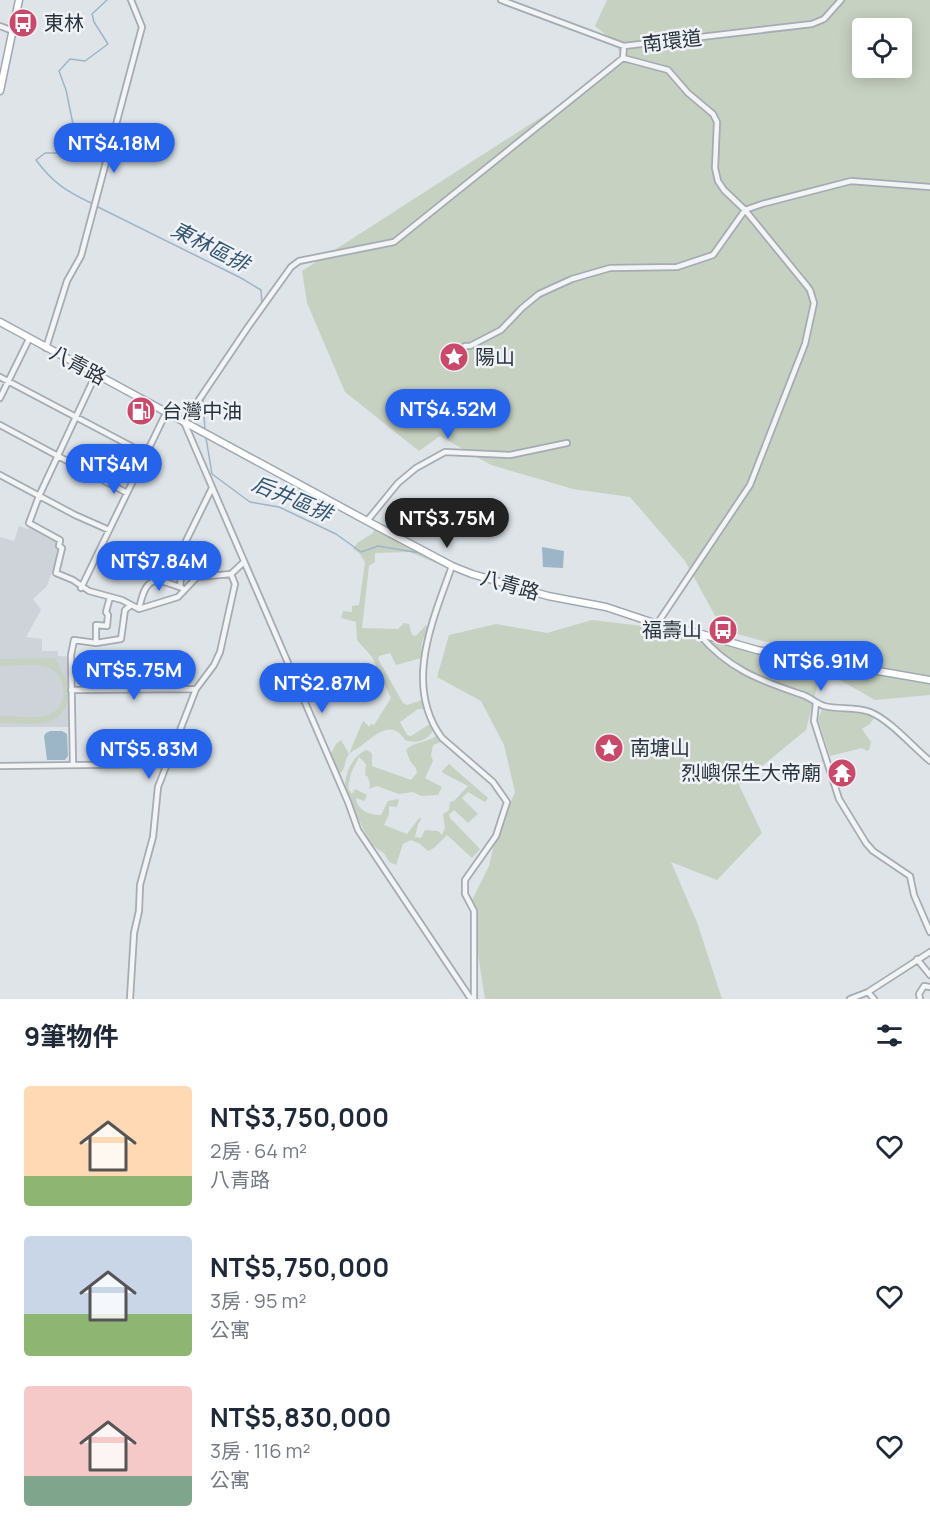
<!DOCTYPE html>
<html lang="zh-TW">
<head>
<meta charset="utf-8">
<style>
  :root { --surface:#fff; --page:#f2f2f3; --text:#1f2937; --muted:#747a83; --accent:#2563eb }
  body { margin:0; font-family:Manrope,"Noto Sans TC",sans-serif; background:var(--page); color:var(--text); height:100vh; display:flex; flex-direction:column; font-size:22px; white-space:nowrap }
  * { box-sizing:border-box; margin:0 }
  p { font-size:20px; color:var(--muted) }
  .icon { flex:none; width:33px; height:33px; fill:none; stroke:currentColor; stroke-width:2; stroke-linecap:round; stroke-linejoin:round }
  .map { position:relative; height:999px; overflow:hidden }
  .side { display:flex; flex-direction:column; background:var(--surface); flex:1 }
  .side>* { flex:none }
  .fabs { position:absolute; left:852px; top:18px; display:grid; gap:12px }
  .fabs a { display:grid; place-items:center; width:60px; height:60px; border-radius:6px; background:var(--surface); box-shadow:0 3px 15px #0003; font-size:30px }
  .price { position:absolute; translate:-50% -51px; padding:0 14px; border-radius:21px; background:var(--accent); color:#fff; font-size:20px; line-height:39px; filter:drop-shadow(0 2px 3px #0008) }
  .price::after { content:''; position:absolute; left:50%; top:36px; width:18px; height:14px; margin-left:-9px; background:inherit; clip-path:polygon(0 0,100% 0,50% 100%) }
  .price.active { background:#222; color:#fff }
  ul { padding:0; list-style:none }
  li { display:flex; align-items:center; gap:18px; height:150px; padding:0 24px }
  li span { display:grid; place-items:center; flex:none; width:168px; height:120px; border-radius:6px; color:#555 }
  li>.icon { margin-inline-start:auto }
  span .icon { width:72px; height:72px; fill:#fffc; stroke-width:1 }
  li b { font-size:26px }
  h2 { display:flex; justify-content:space-between; align-items:center; height:72px; padding:0 24px; font-size:26px }
  .map>svg:first-child { display:block }
  .built { fill:#ced3da }
  .green { fill:#c7d1c1; fill-rule:evenodd }
  .water { fill:#9cb5c7 }
  .lines { fill:none; stroke-linecap:round; stroke-linejoin:round }
  .stream { stroke:#9cb5c7; stroke-width:1.5 }
  .minor-casing { stroke:#a5abb2; stroke-width:8 }
  .major-casing { stroke:#9fa9b3; stroke-width:9 }
  .minor { stroke:#f2f4f6; stroke-width:4.5 }
  .major { stroke:#fff; stroke-width:6 }
  .labels { text-anchor:middle; stroke-width:5; stroke-linejoin:round; paint-order:stroke }
  .poi-label { font-size:20px; fill:#29333e; stroke:#eff2f6; text-anchor:start }
  .street-label { font-size:20px; fill:#29333e; stroke:#eff2f6 }
  .water-label { font-size:21px; font-style:italic; fill:#355671; stroke:#eff2f6 }
</style>
</head>
<body>
<div class="map">
<svg width="930" height="999" viewBox="0 0 930 999">
  <rect width="100%" height="100%" fill="#dfe4e8"/>
  <!-- built -->
  <path class="built" d="M 19,526 L 28,529 L 30,527 L 57,542 L 56,545 L 60,549 L 47,586 L 33,599 L 41,610 L 26,637 L 42,639 L 42,651 L 58,651 L 58,656 L 70,657 L 70,727 L 0,727 L 0,537 L 14,541 Z"/>
  <!-- green -->
  <path class="green" d="M 607,0 L 930,0 L 930,695 L 875,700 L 778,645 L 723,630 L 685,561 L 630,497 L 573,489 L 491,465 L 440,436 L 419,451 L 345,392 L 307,303 L 302,271 L 577,94 L 622,59 L 616,43 L 595,26 ZM 862,28 L 902,28 L 902,68 L 862,68 Z
    M 374,529 L 446,566 L 447,568 L 410,552 L 375,553 L 375,562 L 369,566 L 362,628 L 398,629 L 404,623 L 409,624 L 412,635 L 416,636 L 426,625 L 428,628 L 422,642 L 421,658 L 396,665 L 390,653 L 379,656 L 378,659 L 403,703 L 407,705 L 422,700 L 424,709 L 418,709 L 400,722 L 407,735 L 411,736 L 430,724 L 433,730 C 428,741 416,744 405,740 C 392,719 376,734 361,746 C 358,748 352,751 349,754 C 344,760 346,770 339,775 L 330,755 L 336,744 L 341,740 L 349,754 L 362,723 L 364,721 L 369,727 L 371,724 L 374,725 L 391,698 L 372,657 L 357,640 L 356,622 L 341,618 L 343,611 L 352,612 L 352,606 L 359,605 L 365,562 L 359,553 L 353,549 L 357,543 L 373,533 Z
    M 592,620 L 668,629 L 745,646 L 791,664 L 821,671 L 806,730 L 739,785 L 762,833 L 717,880 L 671,862 L 697,922 L 722,999 L 485,999 L 470,904 L 489,866 L 496,836 L 515,792 L 504,745 L 481,701 L 437,677 L 449,635 L 496,624 L 547,633 Z
    M 56,658 C 58,669 68,676 70,688 C 71,701 62,719 48,722 C 36,726 14,723 0,723 L 0,716 C 14,716 34,719 47,715 C 72,707 67,670 43,666 C 30,663 13,666 0,666 L 0,659 Z
    M 823,707 C 841,712 858,707 874,718 L 870,724 L 862,729 L 871,742 L 869,750 L 867,751 L 862,748 L 830,756 L 818,719 Z
    M 436,736 L 441,742 L 433,745 L 431,755 L 433,761 L 425,778 L 442,787 L 438,795 L 421,796 L 413,792 L 399,794 L 377,786 L 369,789 L 370,785 L 368,777 L 365,775 L 366,764 L 359,757 L 351,773 L 348,788 L 351,793 L 353,793 L 355,789 L 367,795 L 364,801 L 356,798 C 357,810 369,815 381,815 L 388,801 L 399,799 L 397,807 L 389,806 L 389,814 L 384,825 L 407,834 L 420,817 L 421,820 L 418,824 L 415,837 L 421,838 L 425,830 L 438,831 L 442,835 L 445,828 L 443,814 L 449,810 L 450,802 L 454,801 L 468,786 L 443,773 L 442,771 L 449,764 L 488,798 L 485,802 L 468,792 L 462,798 L 478,814 L 468,823 L 454,810 L 449,815 L 450,818 L 480,849 L 472,858 L 447,835 L 434,848 L 428,851 L 420,844 L 411,840 L 403,844 L 396,865 L 389,862 C 383,847 377,853 370,841 C 360,824 352,806 345,787 C 345,772 353,756 366,750 L 372,753 L 372,766 L 411,780 L 417,773 L 416,768 L 410,761 L 406,750 C 412,742 426,743 436,736 Z"/>
  <!-- water -->
  <path class="water" d="M 542,547 L 564,551 L 563,568 L 543,567 Z
    M 50,731 L 62,731 L 67,734 L 68,756 L 65,760 L 47,760 L 44,736 L 46,733 Z"/>
  <g class="lines">
    <!-- stream -->
    <path class="stream" d="M 91,203 C 66,191 53,183 36,160 L 45,153 L 60,153 L 83,145 L 73,124 L 66,90 L 59,71 L 70,59 L 85,61 L 108,44 L 94,22 L 92,14 L 107,0
      M 98,207 L 241,278 L 261,290 L 262,304
      M 205,430 L 203,400 L 206,393
      M 206,438 L 212,474 L 250,502 L 279,507 L 336,534 L 361,552 L 378,546 L 420,553"/>
    <!-- minor casing -->
    <g class="minor-casing">
      <path id="minor" d="M 501,0 L 624,46 L 812,24 L 824,19 L 841,0
        M 0,26 L 13,31
        M 623,58 L 668,70 L 688,93 L 713,114 L 717,122 L 715,168 L 718,181 L 724,190 L 745,210 L 807,286 L 810,290 L 814,303 L 805,344 L 750,485 L 657,624
        M 465,346 L 470,346 L 501,330 L 522,308 L 539,294 L 572,279 L 610,268 L 677,267 L 713,255 L 745,210 L 762,204 L 851,181 L 930,187
        M 46,348 L 67,281 L 81,256 L 142,27 L 131,0
        M 96,374 L 39,496 L 29,523 L 60,540 L 59,546 L 62,548 L 56,573 L 73,580 L 89,591 L 122,600 L 139,609 L 178,597 L 197,577 L 231,574 L 244,562
        M 0,377 L 146,454
        M 0,398 L 29,339
        M 0,425 L 127,493
        M 0,475 L 75,515 L 109,530
        M 367,521 L 398,483 L 416,468 L 445,452 L 510,455 L 567,443
        M 452,566 C 433,620 403,685 442,738 L 493,782 L 507,802 L 496,836 L 465,880 L 465,894 L 474,911 L 474,999
        M 180,587 L 184,545 L 212,488
        M 81,588 L 166,413
        M 139,609 C 146,576 153,577 182,588
        M 699,634 C 728,669 759,680 800,694 C 809,696 815,703 824,706 C 839,710 855,706 870,712 C 890,720 912,746 930,761
        M 96,643 L 96,625 L 107,626 L 108,615 L 106,612 L 110,597
        M 71,690 L 196,689
        M 816,703 L 814,721 L 839,799 L 866,843 L 873,851 L 910,876 L 914,895 L 930,932
        M 73,765 L 71,655 L 74,640 L 96,643 L 121,639 L 125,610 L 130,606
        M 0,766 L 167,764
        M 917,959 L 930,975
        M 868,992 L 874,999
        M 130,999 L 134,933 L 139,911 L 140,885 L 153,837 L 158,787 L 196,689 L 214,665 L 220,652 L 235,584 L 231,574
        M 471,999 L 358,830 L 348,802 L 184,422 L 248,327 L 291,267 L 299,261 L 394,242 L 623,58 L 624,46
        M 850,999 L 868,992 L 930,952
        M 920,999 L 919,994 L 924,986 L 930,987"/>
    </g>
    <!-- major casing -->
    <g class="major-casing">
      <path id="major" d="M 0,91 L 19,0
        M 0,322 L 367,521 L 452,566 L 472,574 L 548,596 L 606,607 L 657,624 L 698,633 L 757,650 L 930,680"/>
    </g>
    <!-- minor -->
    <use href="#minor" class="minor"/>
    <!-- major -->
    <use href="#major" class="major"/>
  </g>
  <!-- icons -->
  <defs>
    <g id="bus-disc" transform="scale(1.5)"><circle r="9.5" fill="#c8496a" stroke="#eff2f6"/><path d="M-5-6H5V4H4V6H2V4H-2V6H-4V4H-5ZM-3.5-4V0h7V-4ZM-3.5 1.2v1.5H-2V1.2ZM2 1.2v1.5H3.5V1.2Z" fill="#fff"/></g>
    <g id="sight-disc" transform="scale(1.5)"><circle r="9.5" fill="#c8496a" stroke="#eff2f6"/><path d="M0-6L1.8-2.2L6-1.7L2.9 1.2L3.7 5.4L0 3.3L-3.7 5.4L-2.9 1.2L-6-1.7L-1.8-2.2Z" fill="#fff"/></g>
    <g id="fuel-disc" transform="scale(1.5)"><circle r="9.5" fill="#c8496a" stroke="#eff2f6"/><path d="M-5.5-6h7V0h2V4h1.3V-2.5L3-4.5l.8-.8L6-3V5H2.5V1h-1V6h-7ZM-4.2-4.7v3.2H.2V-4.7Z" fill="#fff"/></g>
    <g id="temple-disc" transform="scale(1.5)"><circle r="9.5" fill="#c8496a" stroke="#eff2f6"/><path d="M0-6L5-2H3V0L6.5 2.5H4V6H1.5V3h-3V6H-4V2.5H-6.5L-3 0V-2H-5Z" fill="#fff"/></g>
  </defs>
  <g fill-rule="evenodd">
    <use href="#bus-disc" x="23" y="23"/>
    <use href="#sight-disc" x="454" y="357"/>
    <use href="#fuel-disc" x="141" y="411"/>
    <use href="#bus-disc" x="723" y="630"/>
    <use href="#sight-disc" x="609" y="748"/>
    <use href="#temple-disc" x="842" y="773"/>
  </g>
  <g class="labels">
    <!-- poi labels -->
    <g class="poi-label">
      <text x="44" y="30">東林</text>
      <text x="475" y="364">陽山</text>
      <text x="162" y="418">台灣中油</text>
      <text x="702" y="637" text-anchor="end">福壽山</text>
      <text x="630" y="755">南塘山</text>
      <text x="821" y="780" text-anchor="end">烈嶼保生大帝廟</text>
    </g>
    <!-- street labels -->
    <g class="street-label">
      <text transform="translate(672 41) rotate(-7)" y="7">南環道</text>
      <text transform="translate(78 365) rotate(28)" y="7">八青路</text>
      <text transform="translate(510 585) rotate(16)" y="7">八青路</text>
    </g>
    <!-- water labels -->
    <g class="water-label">
      <text transform="translate(210 247) rotate(27)" y="7">東林區排</text>
      <text transform="translate(292 499) rotate(23)" y="7">后井區排</text>
    </g>
  </g>
</svg>
<div class="fabs">
<a><svg class="icon" aria-label="locate" viewBox="0 0 24 24"><circle cx="12" cy="12" r="6"/><path d="M12 2v4M12 18v4M2 12h4M18 12h4"/></svg></a>
</div>
<b class="price" style="left:114px;top:174px">NT$4.18M</b>
<b class="price" style="left:448px;top:440px">NT$4.52M</b>
<b class="price" style="left:114px;top:495px">NT$4M</b>
<b class="price active" style="left:447px;top:549px">NT$3.75M</b>
<b class="price" style="left:159px;top:592px">NT$7.84M</b>
<b class="price" style="left:821px;top:692px">NT$6.91M</b>
<b class="price" style="left:134px;top:701px">NT$5.75M</b>
<b class="price" style="left:322px;top:714px">NT$2.87M</b>
<b class="price" style="left:149px;top:780px">NT$5.83M</b>
</div>
<section class="side">
<h2>9筆物件<svg class="icon" aria-label="filters" viewBox="0 0 24 24"><path d="M4 7h16M4 17h16"/><circle cx="9" cy="7" r="2"/><circle cx="15" cy="17" r="2"/></svg></h2>
<ul>
<li><span style="background:linear-gradient(#ffd9b3 75%,#8fb573 0)"><svg class="icon" aria-label="home" viewBox="0 0 24 24"><path d="M3 11l9-7 9 7M6 9v11h12V9"/></svg></span><div><b>NT$3,750,000</b><p>2房 · 64 m²</p><p>八青路</p></div><svg class="icon" aria-label="heart" viewBox="0 0 24 24"><path d="M12 20l-8-8c-3-5 5-10 8-4 3-6 11-1 8 4z"/></svg></li>
<li><span style="background:linear-gradient(#c9d6e8 65%,#8fb573 0)"><svg class="icon" aria-label="home" viewBox="0 0 24 24"><path d="M3 11l9-7 9 7M6 9v11h12V9"/></svg></span><div><b>NT$5,750,000</b><p>3房 · 95 m²</p><p>公寓</p></div><svg class="icon" aria-label="heart" viewBox="0 0 24 24"><path d="M12 20l-8-8c-3-5 5-10 8-4 3-6 11-1 8 4z"/></svg></li>
<li><span style="background:linear-gradient(#f6c9c9 75%,#7fa58c 0)"><svg class="icon" aria-label="home" viewBox="0 0 24 24"><path d="M3 11l9-7 9 7M6 9v11h12V9"/></svg></span><div><b>NT$5,830,000</b><p>3房 · 116 m²</p><p>公寓</p></div><svg class="icon" aria-label="heart" viewBox="0 0 24 24"><path d="M12 20l-8-8c-3-5 5-10 8-4 3-6 11-1 8 4z"/></svg></li>
</ul>
</section>
</body>
</html>
